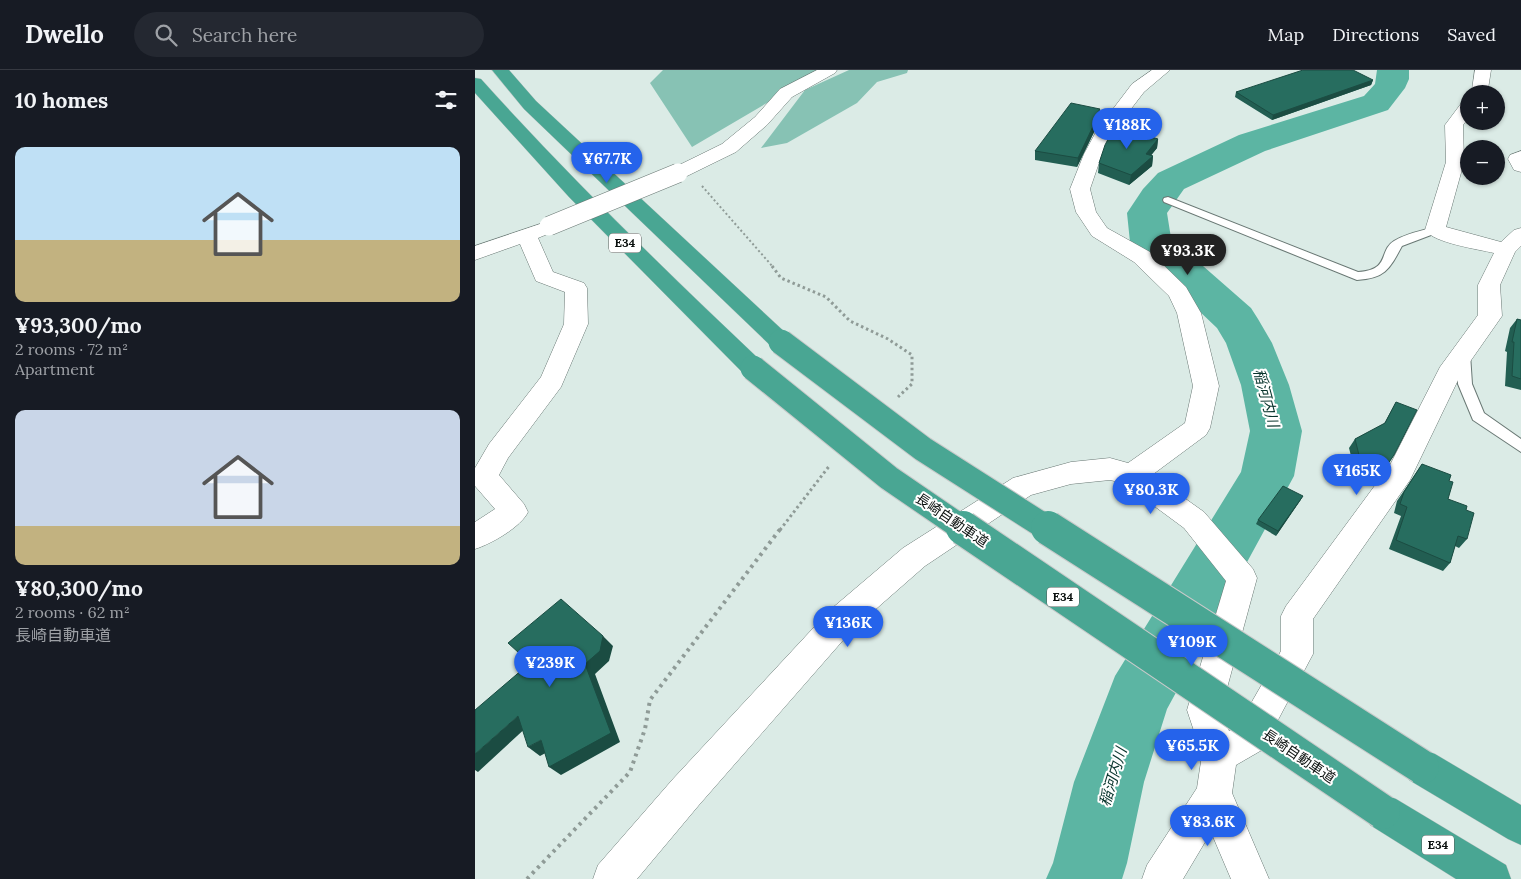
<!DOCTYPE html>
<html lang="en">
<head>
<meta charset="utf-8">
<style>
  :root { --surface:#171b24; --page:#242831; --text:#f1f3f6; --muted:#9ea1a6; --line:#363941; --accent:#2563eb }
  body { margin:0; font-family:Lora,"Noto Sans JP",serif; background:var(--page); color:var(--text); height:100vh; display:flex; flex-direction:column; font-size:19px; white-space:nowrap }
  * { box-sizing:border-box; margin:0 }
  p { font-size:16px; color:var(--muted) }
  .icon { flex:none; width:28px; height:28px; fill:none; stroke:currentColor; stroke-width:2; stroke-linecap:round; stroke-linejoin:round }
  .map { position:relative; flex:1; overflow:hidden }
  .panel { display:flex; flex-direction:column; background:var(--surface); width:475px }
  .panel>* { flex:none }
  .tools { position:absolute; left:985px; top:15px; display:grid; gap:10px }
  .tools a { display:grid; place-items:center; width:45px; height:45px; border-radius:50%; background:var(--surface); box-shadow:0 1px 4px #0004; font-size:25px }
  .price { position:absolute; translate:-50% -42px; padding:0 11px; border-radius:18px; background:var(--accent); color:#fff; font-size:16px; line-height:32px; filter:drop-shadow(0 1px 2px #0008) }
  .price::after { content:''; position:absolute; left:50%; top:30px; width:15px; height:11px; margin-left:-8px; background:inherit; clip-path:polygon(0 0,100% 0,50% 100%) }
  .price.active { background:#222; color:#fff }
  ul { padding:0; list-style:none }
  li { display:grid; align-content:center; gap:10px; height:265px; padding:0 15px }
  li span { display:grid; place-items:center; height:155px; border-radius:10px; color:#555 }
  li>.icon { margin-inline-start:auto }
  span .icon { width:90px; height:90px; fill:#fffc; stroke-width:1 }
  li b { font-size:21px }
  h2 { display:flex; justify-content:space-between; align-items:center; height:60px; padding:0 15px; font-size:21px }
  header { display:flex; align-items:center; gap:30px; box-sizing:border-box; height:70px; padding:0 25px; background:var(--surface); border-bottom:1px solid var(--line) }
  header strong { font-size:24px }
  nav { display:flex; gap:28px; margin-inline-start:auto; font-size:18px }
  .search { width:350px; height:45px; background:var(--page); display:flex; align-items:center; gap:12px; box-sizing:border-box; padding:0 18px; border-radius:28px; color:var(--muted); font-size:19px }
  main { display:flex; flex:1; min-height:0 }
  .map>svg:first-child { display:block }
  .green { fill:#87c2b4 }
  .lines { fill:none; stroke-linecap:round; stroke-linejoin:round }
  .river { fill:#5cb5a3; fill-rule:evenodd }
  .service-casing { stroke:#697874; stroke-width:2 }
  .minor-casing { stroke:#697874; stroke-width:1 }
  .motorway-casing { stroke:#c9caca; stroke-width:1 }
  .path-far2 { stroke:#8f9b97; stroke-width:2; stroke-dasharray:2 2.5; stroke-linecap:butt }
  .path-far1 { stroke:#8f9b97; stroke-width:3; stroke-dasharray:2.5 3; stroke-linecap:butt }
  .path { stroke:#8f9b97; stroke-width:4; stroke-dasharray:3 4.5; stroke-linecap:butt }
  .service { fill:#fff; fill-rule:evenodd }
  .minor { fill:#fff; fill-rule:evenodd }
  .motorway { fill:#49a693; fill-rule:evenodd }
  .minor-bridge-casing { stroke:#697874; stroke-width:20; stroke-linecap:butt }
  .motorway-bridge-far1-casing { stroke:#c9caca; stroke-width:27; stroke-linecap:butt }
  .motorway-bridge-casing { stroke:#c9caca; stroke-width:36; stroke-linecap:butt }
  .minor-bridge { stroke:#fff; stroke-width:19 }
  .motorway-bridge-far1 { stroke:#49a693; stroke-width:25 }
  .motorway-bridge { stroke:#49a693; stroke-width:34 }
  .wall { fill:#225e52 }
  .shaded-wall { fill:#1b4c42 }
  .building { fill:#276d5f; stroke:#1b4c42 }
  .labels { text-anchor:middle; stroke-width:4; stroke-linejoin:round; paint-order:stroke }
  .shield { fill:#fff; stroke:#545856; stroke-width:1 }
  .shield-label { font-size:12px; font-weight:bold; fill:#0a100e }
  .street-label { font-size:14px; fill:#0a100e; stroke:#fff }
  .water-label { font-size:15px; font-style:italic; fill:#08342c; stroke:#fff }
</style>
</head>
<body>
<header>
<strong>Dwello</strong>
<div class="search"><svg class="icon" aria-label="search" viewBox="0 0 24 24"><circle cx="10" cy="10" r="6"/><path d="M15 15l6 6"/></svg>Search here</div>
<nav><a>Map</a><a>Directions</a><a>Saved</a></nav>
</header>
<main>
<section class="panel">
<h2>10 homes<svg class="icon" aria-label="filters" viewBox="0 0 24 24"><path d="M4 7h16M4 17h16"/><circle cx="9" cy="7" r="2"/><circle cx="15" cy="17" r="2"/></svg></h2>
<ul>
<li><span style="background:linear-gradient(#bfe0f5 60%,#c2b280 0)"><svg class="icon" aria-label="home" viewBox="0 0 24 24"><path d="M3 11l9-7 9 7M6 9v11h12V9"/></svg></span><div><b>¥93,300/mo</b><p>2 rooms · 72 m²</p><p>Apartment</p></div></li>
<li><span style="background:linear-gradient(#c9d6e8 75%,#c2b280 0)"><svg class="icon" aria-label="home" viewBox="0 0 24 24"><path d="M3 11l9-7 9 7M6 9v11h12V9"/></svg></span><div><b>¥80,300/mo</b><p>2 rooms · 62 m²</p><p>長崎自動車道</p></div></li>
</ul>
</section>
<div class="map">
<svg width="1046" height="809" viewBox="0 0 1046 809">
  <rect width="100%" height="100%" fill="#dbebe6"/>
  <!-- green -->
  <path class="green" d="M 188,0 L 348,0 L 217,77 L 175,13 Z
    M 374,0 L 433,0 L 432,3 L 402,12 L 382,33 L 312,73 L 286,78 L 330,20 Z"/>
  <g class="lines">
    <!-- river -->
    <path class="river" d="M 902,0 L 934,0 L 934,9 L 930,18 L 913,40 L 790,81 L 709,119 L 692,143 L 696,168 L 776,238 L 783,249 L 797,273 L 814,315 L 827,361 L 819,406 L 692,639 L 669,712 L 652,793 L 647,809 L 571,809 L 578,793 L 599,712 L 640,606 L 766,402 L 775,361 L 766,315 L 751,273 L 742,258 L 661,181 L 655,172 L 652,143 L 668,119 L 683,103 L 764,65 L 889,26 L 900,14 Z"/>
    <!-- service casing -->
    <g class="service-casing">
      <path id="service" d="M 693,127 L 883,202 C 916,200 903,181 919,171 C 930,164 948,160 960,157 L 966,160 L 964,162 L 927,176 C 914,200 910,208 882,210 L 689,132 L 688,130 L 689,128 Z
        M 988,279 L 993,281 L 995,284 L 997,314 L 1009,343 L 1046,369 L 1046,382 L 998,350 L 983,314 L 981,284 L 983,281 Z"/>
    </g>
    <!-- minor casing -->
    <g class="minor-casing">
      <path id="minor" d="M 342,0 L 362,0 L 360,3 L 317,27 L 292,55 L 261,82 L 210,107 L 203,109 L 196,107 L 193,103 L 196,99 L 247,74 L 280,47 L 305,19 Z
        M 677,0 L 695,0 L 669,22 L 639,61 L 627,84 L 615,119 L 621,142 L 632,158 L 675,182 L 711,217 L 726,243 L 744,316 L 735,358 L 731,365 L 677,405 L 729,442 L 778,499 L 782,508 L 746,640 L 754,661 L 763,656 L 806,581 L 806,546 L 811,536 L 915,395 L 965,297 L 1003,245 L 1003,215 L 1019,183 C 1002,179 959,173 950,160 L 971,92 L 970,55 L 988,31 L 994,30 L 994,47 L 988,55 L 989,92 L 971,157 L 1026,172 L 1039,160 L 1046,158 L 1046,176 L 1040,182 L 1025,215 L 1027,246 L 985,306 L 935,410 L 838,549 L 838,584 L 787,680 L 761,695 L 757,723 L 794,809 L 756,809 L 736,762 L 708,809 L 667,809 L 672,795 L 722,718 L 727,685 L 712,640 L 751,511 L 709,458 L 648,413 L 635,410 L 596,414 L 556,425 L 450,496 L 377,560 L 224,735 L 162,809 L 118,809 L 123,795 L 198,709 L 355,540 L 428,478 L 538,408 L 596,392 L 635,388 L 653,393 L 710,353 L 718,316 L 702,243 L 694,226 L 659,192 L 617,166 L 601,142 L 595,119 L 609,84 L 622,60 L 657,14 Z
        M 1000,0 L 1016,0 L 1013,19 L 1011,24 L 994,24 L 997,19 Z
        M 1046,81 L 1046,102 L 1039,100 L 1033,89 L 1035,85 Z
        M 68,153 L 75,155 L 78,159 L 75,163 L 63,168 L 78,202 L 109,213 L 112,218 L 113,254 L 86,317 L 33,388 L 24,405 L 49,434 L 53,442 C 46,457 16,474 0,479 L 0,452 L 20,439 L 0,416 L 0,398 L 14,374 L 66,307 L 89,254 L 90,222 L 61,211 L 45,174 L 0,190 L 0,176 Z"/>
    </g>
    <!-- motorway casing -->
    <g class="motorway-casing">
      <path id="motorway" d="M 17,0 L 34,0 L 61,31 L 314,266 L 318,272 L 314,278 L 306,280 L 298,278 L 49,39 Z
        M 0,8 L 6,9 C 95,108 190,200 287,292 L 290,298 L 287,304 L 278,307 L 269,304 L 94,127 L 0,23 Z
        M 947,679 L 960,684 L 1046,735 L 1046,775 L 1033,769 L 934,710 L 929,697 L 934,684 Z
        M 908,724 L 921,729 L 1031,795 L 1036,809 L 981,809 L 895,755 L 890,742 L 895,729 Z"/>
    </g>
    <!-- path-far2 -->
    <path class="path-far2" d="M 227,116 L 298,197"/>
    <!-- path-far1 -->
    <path class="path-far1" d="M 297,196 L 306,208 L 351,227 L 375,251 L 413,269 L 437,285 L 437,314 L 423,327
      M 305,460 L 355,395"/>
    <!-- path -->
    <path class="path" d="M 52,809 L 155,702 L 170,659 L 175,630 L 306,458"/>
    <!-- service -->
    <use href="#service" class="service"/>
    <!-- minor -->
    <use href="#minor" class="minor"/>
    <!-- motorway -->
    <use href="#motorway" class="motorway"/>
    <!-- minor-bridge casing -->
    <g class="minor-bridge-casing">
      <path id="minor-bridge" d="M 74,156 L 203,103"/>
    </g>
    <!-- motorway-bridge-far1 casing -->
    <g class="motorway-bridge-far1-casing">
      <path id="motorway-bridge-far1" d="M 306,272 L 448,379 L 575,460
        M 278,298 L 414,408 L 490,460"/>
    </g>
    <!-- motorway-bridge casing -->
    <g class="motorway-bridge-casing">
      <path id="motorway-bridge" d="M 488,458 L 908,742
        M 573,458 L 947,697"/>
    </g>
    <!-- minor-bridge -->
    <use href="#minor-bridge" class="minor-bridge"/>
    <!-- motorway-bridge-far1 -->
    <use href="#motorway-bridge-far1" class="motorway-bridge-far1"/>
    <!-- motorway-bridge -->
    <use href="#motorway-bridge" class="motorway-bridge"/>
  </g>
  <!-- wall -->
  <path class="wall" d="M 898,10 L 896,15 L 797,50 L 760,27 L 761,22 Z
    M 624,48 L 621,53 L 620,60 L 602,97 L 560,90 L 560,81 Z
    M 683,69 L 682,78 L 676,85 L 678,86 L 677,96 L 654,115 L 623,103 L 624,93 Z
    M 1042,249 L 1046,250 L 1046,320 L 1030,316 L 1032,282 L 1030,281 L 1035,258 Z
    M 921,332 L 919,385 L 904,407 L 880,402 L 874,378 L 880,369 L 909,354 Z
    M 947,394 L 974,411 L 973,429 L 991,440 L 992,469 L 984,478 L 980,476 L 975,493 L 968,501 L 914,479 L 926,446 L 919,443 L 922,431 Z
    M 828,426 L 801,466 L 781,454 L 783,450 Z"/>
  <!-- shaded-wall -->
  <path class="shaded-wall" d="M 898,10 L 896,15 L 797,50 L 798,45 Z
    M 625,39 L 624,48 L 621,53 L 620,60 L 602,97 L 603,88 L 618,50 Z
    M 683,69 L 682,78 L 670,93 L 671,84 Z
    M 678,86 L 677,96 L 654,115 L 656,105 Z
    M 828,426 L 825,431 L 801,466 L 803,461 Z
    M 128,566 L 138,576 L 134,591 L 120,604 L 145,672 L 86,705 L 74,697 L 110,594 Z
    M 43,646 L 54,655 L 3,702 L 0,700 L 0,684 Z
    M 66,670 L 78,679 L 65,686 L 53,677 Z"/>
  <!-- building -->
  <path class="building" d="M 828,0 L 878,0 L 898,10 L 798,45 L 761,22 Z
    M 596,33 L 625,39 L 618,50 L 621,50 L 603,88 L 560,81 Z
    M 640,56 L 683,69 L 671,84 L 678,86 L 656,105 L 624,93 L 630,75 Z
    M 1042,249 L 1046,250 L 1046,309 L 1037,306 L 1039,272 L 1037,272 Z
    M 921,332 L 942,340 L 919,385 L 910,398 L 886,393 L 880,369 L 910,353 Z
    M 947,394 L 976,405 L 974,411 L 978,412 L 973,429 L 992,436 L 991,440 L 999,443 L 992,469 L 983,466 L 975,493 L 921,470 L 932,437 L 925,434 L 929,422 Z
    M 808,416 L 828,426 L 803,461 L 783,450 Z
    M 86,529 L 128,566 L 125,581 L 110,594 L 136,663 L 74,697 L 66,670 L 53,677 L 43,646 L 0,684 L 0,640 L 55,593 L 33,573 Z"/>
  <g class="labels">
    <!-- shield labels -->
    <g class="shield">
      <rect x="134" y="163.5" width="32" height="19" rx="4"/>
      <rect x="572" y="517.5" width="32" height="19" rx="4"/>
      <rect x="947" y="765.5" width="32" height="19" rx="4"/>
    </g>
    <g class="shield-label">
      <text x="150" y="177">E34</text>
      <text x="588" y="531">E34</text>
      <text x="963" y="779">E34</text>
    </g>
    <!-- street labels -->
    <g class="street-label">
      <text transform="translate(477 450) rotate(34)" y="5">長崎自動車道</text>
      <text transform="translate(824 686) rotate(34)" y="5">長崎自動車道</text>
    </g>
    <!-- water labels -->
    <g class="water-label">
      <text transform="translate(791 328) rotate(75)" y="5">稲河内川</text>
      <text transform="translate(638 707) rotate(-73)" y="5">稲河内川</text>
    </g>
  </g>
</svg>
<div class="tools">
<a>+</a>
<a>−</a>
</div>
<b class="price" style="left:652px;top:80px">¥188K</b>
<b class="price" style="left:132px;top:114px">¥67.7K</b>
<b class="price active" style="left:713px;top:206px">¥93.3K</b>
<b class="price" style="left:882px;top:426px">¥165K</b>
<b class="price" style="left:676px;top:445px">¥80.3K</b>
<b class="price" style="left:373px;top:578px">¥136K</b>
<b class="price" style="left:717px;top:597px">¥109K</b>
<b class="price" style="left:75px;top:618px">¥239K</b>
<b class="price" style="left:717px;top:701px">¥65.5K</b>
<b class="price" style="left:733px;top:777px">¥83.6K</b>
</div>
</main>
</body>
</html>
